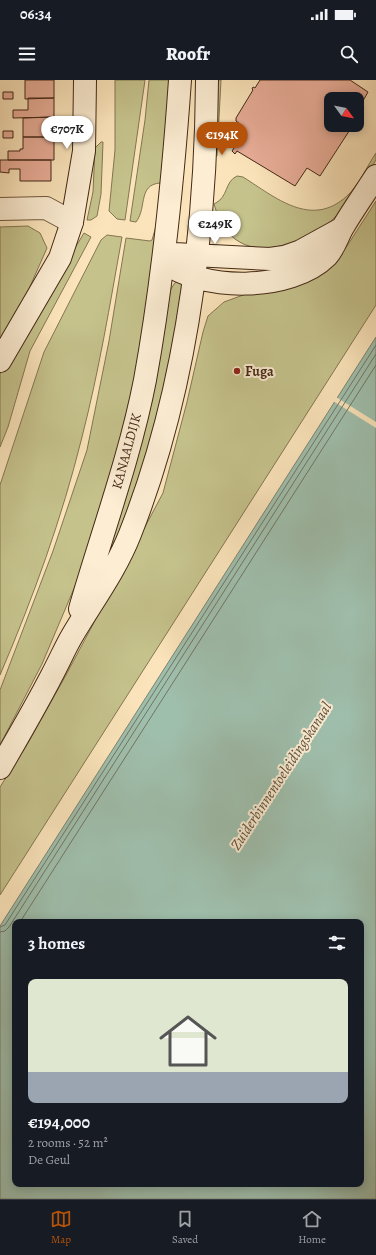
<!DOCTYPE html>
<html lang="en">
<head>
<meta charset="utf-8">
<style>
  :root { --surface:#171b24; --page:#20242c; --text:#f1f3f6; --muted:#9ea1a6; --line:#363941; --accent:#b45309 }
  body { margin:0; font-family:Alegreya,serif; background:var(--page); color:var(--text); height:100vh; display:flex; flex-direction:column; font-size:15px; white-space:nowrap }
  * { box-sizing:border-box; margin:0 }
  p { font-size:13px; color:var(--muted) }
  .icon { flex:none; width:22px; height:22px; fill:none; stroke:currentColor; stroke-width:2; stroke-linecap:round; stroke-linejoin:round }
  .map { position:relative; flex:1; overflow:hidden }
  .details { position:absolute; left:12px; top:839px; width:352px; height:268px; display:flex; flex-direction:column; background:var(--surface); border-radius:8px; box-shadow:0 2px 10px #0003 }
  .details>* { flex:none }
  .needle { width:26px; rotate:123deg }
  .buttons { position:absolute; left:324px; top:12px; display:grid; gap:8px }
  .buttons a { display:grid; place-items:center; width:40px; height:40px; border-radius:8px; background:var(--surface); box-shadow:0 2px 10px #0003; font-size:20px }
  .price { position:absolute; translate:-50% -34px; padding:0 9px; border-radius:14px; background:#fff; color:#222; font-size:13px; line-height:26px; filter:drop-shadow(0 1px 2px #0008) }
  .price::after { content:''; position:absolute; left:50%; top:24px; width:12px; height:9px; margin-left:-6px; background:inherit; clip-path:polygon(0 0,100% 0,50% 100%) }
  .price.on { background:var(--accent); color:#fff }
  ul { padding:0; list-style:none }
  li { display:grid; align-content:center; gap:8px; height:212px; padding:0 16px }
  li+li { border-top:1px solid var(--line) }
  li span { display:grid; place-items:center; height:124px; border-radius:8px; color:#555 }
  li>.icon { margin-inline-start:auto }
  span .icon { width:72px; height:72px; fill:#fffc; stroke-width:1 }
  li b { font-size:17px }
  h2 { display:flex; justify-content:space-between; align-items:center; height:48px; padding:0 16px; font-size:17px }
  .status { display:flex; justify-content:space-between; align-items:center; height:28px; padding:0 20px; background:var(--surface); direction:ltr }
  .status svg { height:11px; fill:currentColor }
  header { display:flex; justify-content:space-between; align-items:center; height:52px; padding:0 16px; background:var(--surface); font-size:18px; font-weight:800 }
  .tab-bar { display:flex; justify-content:space-around; align-items:center; height:56px; border-top:1px solid var(--line); background:var(--surface); font-size:11px; color:var(--muted) }
  .tab-bar a { display:grid; justify-items:center; gap:2px }
  .tab-bar .on { color:var(--accent) }
  .map>svg:first-child { display:block }
  .green { fill:#c5c28c; stroke:#847651 }
  .water { fill:#9fbfad; stroke:#7b8371; fill-rule:evenodd }
  .pier { fill:#fbe4bb }
  .lines { fill:none; stroke-linecap:round; stroke-linejoin:round }
  .shore { stroke:#727462; stroke-width:1 }
  .building { fill:#e8ad98; stroke:#442916 }
  .street-casing { stroke:#72583f; stroke-width:24 }
  .secondary-casing { stroke:#442916; stroke-width:24 }
  .street { stroke:#fcedd3; stroke-width:22 }
  .secondary { stroke:#fcedd3; stroke-width:22 }
  .poi-dot { fill:#8f2418; stroke:#fcedd3; stroke-width:1.5 }
  .labels { text-anchor:middle; stroke-width:4; stroke-linejoin:round; paint-order:stroke }
  .poi-label { font-size:14px; font-weight:bold; fill:#442916; stroke:#fcedd3; text-anchor:start }
  .street-label { font-size:14px; fill:#442916; stroke:#fcedd3 }
  .water-label { font-size:15px; font-style:italic; fill:#5b4e3c; stroke:#fcedd3 }
</style>
</head>
<body>
<div class="status"><b>06:34</b><svg viewBox="0 0 49 12"><path d="M0 12V9h3v3zM5 12V6h3v6zM10 12V3h3v9zM15 12V0h3v12zM26 1h20v11H26zM47 4h2v5h-2z"/></svg></div>
<header><svg class="icon" aria-label="menu" viewBox="0 0 24 24"><path d="M4 6h16M4 12h16M4 18h16"/></svg>Roofr<svg class="icon" aria-label="search" viewBox="0 0 24 24"><circle cx="10" cy="10" r="6"/><path d="M15 15l6 6"/></svg></header>
<div class="map">
<svg width="376" height="1119" viewBox="0 0 376 1119">
  <rect width="100%" height="100%" fill="#fbe4bb"/>
  <filter id="stains"><feTurbulence type="fractalNoise" baseFrequency=".005" numOctaves="4"/><feColorMatrix values="0 0 0 0 .2 0 0 0 0 .09 0 0 0 0 .02 0 0 0 .5 -.17"/></filter>
  <radialGradient id="worn" r=".72"><stop offset=".6" stop-color="#630" stop-opacity="0"/><stop offset="1" stop-color="#630" stop-opacity=".3"/></radialGradient>
  <!-- green -->
  <path class="green" d="M 115,0 L 145,0 L 125,140 L 117,139 L 109,131 L 115,70 Z
    M 149,0 L 174,0 L 166,103 C 136,101 148,127 136,142 L 130,141 L 145,40 Z
    M 213,0 L 221,0 L 217,76 L 212,76 Z
    M 101,62 L 103,62 L 101,114 L 97,136 L 91,140 L 87,140 L 93,112 L 95,68 Z
    M 376,73 L 376,80 C 361,103 346,130 324,147 C 316,154 307,157 297,161 C 257,176 226,168 214,124 C 229,117 224,102 237,96 L 243,97 C 275,117 311,149 347,116 C 359,105 367,86 376,73 Z
    M 164,119 L 129,338 L 89,473 L 42,584 L 0,665 L 0,610 L 53,471 L 87,370 L 109,261 L 126,158 L 150,161 L 152,160 Z
    M 376,121 L 376,225 L 0,815 L 0,707 L 28,663 L 66,595 L 163,413 L 187,322 L 203,252 L 208,236 L 224,222 L 246,214 L 338,177 L 347,166 Z
    M 28,146 L 40,153 L 47,168 L 13,245 L 0,265 L 0,147 Z
    M 84,153 L 91,157 L 30,271 L 8,347 L 0,367 L 0,294 Z
    M 107,155 L 122,157 C 110,224 99,291 82,357 C 62,438 33,518 0,595 L 0,405 L 44,272 L 101,160 Z
    M 181,198 L 184,198 L 178,255 L 141,398 L 116,459 L 114,462 L 111,462 L 168,214 L 174,204 Z"/>
  <!-- water -->
  <path class="water" d="M 376,257 L 376,1119 L 0,1119 L 0,846 ZM 15,842 L 361,842 L 361,1104 L 15,1104 Z"/>
  <!-- pier -->
  <path class="pier" d="M 336,317 L 376,342 L 376,348 L 333,321 Z"/>
  <g class="lines">
    <!-- shore -->
    <path class="shore" d="M 20,842 L 376,285
      M 0,847 L 5,845 L 376,265
      M 0,852 L 5,851 L 9,847 L 376,274"/>
  </g>
  <!-- building -->
  <path class="building" d="M 25,0 L 54,0 L 54,18 L 25,19 Z
    M 260,0 L 350,0 L 368,12 L 360,26 L 364,28 L 357,38 L 357,19 L 331,19 L 331,45 L 353,45 L 320,96 L 307,88 L 295,106 L 237,71 L 235,74 L 232,71 L 236,65 L 228,62 L 237,55 L 234,53 L 240,44 L 236,41 L 236,38 L 253,10 L 252,9 L 253,7 L 255,8 Z
    M 3,12 L 13,12 L 13,19 L 3,19 Z
    M 28,18 L 54,18 L 54,37 L 13,38 L 13,30 L 28,30 Z
    M 54,37 L 54,57 L 23,57 L 23,38 Z
    M 3,51 L 13,51 L 13,58 L 3,58 Z
    M 23,57 L 54,57 L 54,80 L 8,80 L 8,71 L 20,71 L 20,69 L 23,69 Z
    M 0,80 L 51,80 L 51,101 L 20,101 L 20,89 L 9,89 L 9,93 L 0,92 Z"/>
  <g class="lines">
    <!-- street casing -->
    <g class="street-casing">
      <path id="street" d="M 0,129 L 46,128 L 72,142"/>
    </g>
    <!-- secondary casing -->
    <g class="secondary-casing">
      <path id="secondary" d="M 163,181 C 201,212 291,212 327,176 C 335,167 337,157 343,147 C 353,130 365,113 376,96
        M 163,181 L 174,174 L 270,179 L 284,177 L 301,171 L 341,149
        M 0,281 L 60,178 L 72,142 L 84,71 L 85,0
        M 80,529 C 102,453 130,377 145,300 C 163,201 173,100 180,0
        M 0,688 C 18,657 36,626 52,595 C 59,582 65,568 72,556 C 92,522 116,490 130,454 C 187,310 206,153 207,0"/>
    </g>
    <!-- street -->
    <use href="#street" class="street"/>
    <!-- secondary -->
    <use href="#secondary" class="secondary"/>
  </g>
  <!-- markers -->
  <circle class="poi-dot" cx="237" cy="291" r="4"/>
  <g class="labels">
    <!-- poi labels -->
    <g class="poi-label">
      <text x="245" y="296">Fuga</text>
    </g>
    <!-- street labels -->
    <g class="street-label">
      <text transform="translate(126 371) rotate(-75)" y="5">KANAALDIJK</text>
    </g>
    <!-- water labels -->
    <g class="water-label">
      <text transform="translate(281 696) rotate(-57)" y="5">Zuiderbinnentoeleidingskanaal</text>
    </g>
  </g>
  <rect width="100%" height="100%" filter="url(#stains)"/>
  <rect width="100%" height="100%" fill="url(#worn)"/>
</svg>
<div class="buttons">
<a><svg class="needle" viewBox="-14 -14 28 28"><path d="M0-13l5 13h-10z" fill="#e53935"/><path d="M0 13l5-13h-10z" fill="#9ea1a6"/></svg></a>
</div>
<b class="price" style="left:67px;top:70px">€707K</b>
<b class="price on" style="left:222px;top:76px">€194K</b>
<b class="price" style="left:215px;top:165px">€249K</b>
<section class="details">
<h2>3 homes<svg class="icon" aria-label="filters" viewBox="0 0 24 24"><path d="M4 7h16M4 17h16"/><circle cx="9" cy="7" r="2"/><circle cx="15" cy="17" r="2"/></svg></h2>
<ul>
<li><span style="background:linear-gradient(#dfe7d0 75%,#9aa5b1 0)"><svg class="icon" aria-label="home" viewBox="0 0 24 24"><path d="M3 11l9-7 9 7M6 9v11h12V9"/></svg></span><div><b>€194,000</b><p>2 rooms · 52 m²</p><p>De Geul</p></div></li>
</ul>
</section>
</div>
<nav class="tab-bar">
<a class="on"><svg class="icon" aria-label="map" viewBox="0 0 24 24"><path d="M3 6l6-2 6 2 6-2v14l-6 2-6-2-6 2zM9 4v14M15 6v14"/></svg>Map</a>
<a><svg class="icon" aria-label="saved" viewBox="0 0 24 24"><path d="M7 4h10v16l-5-4-5 4z"/></svg>Saved</a>
<a><svg class="icon" aria-label="home" viewBox="0 0 24 24"><path d="M3 11l9-7 9 7M6 9v11h12V9"/></svg>Home</a>
</nav>
</body>
</html>
